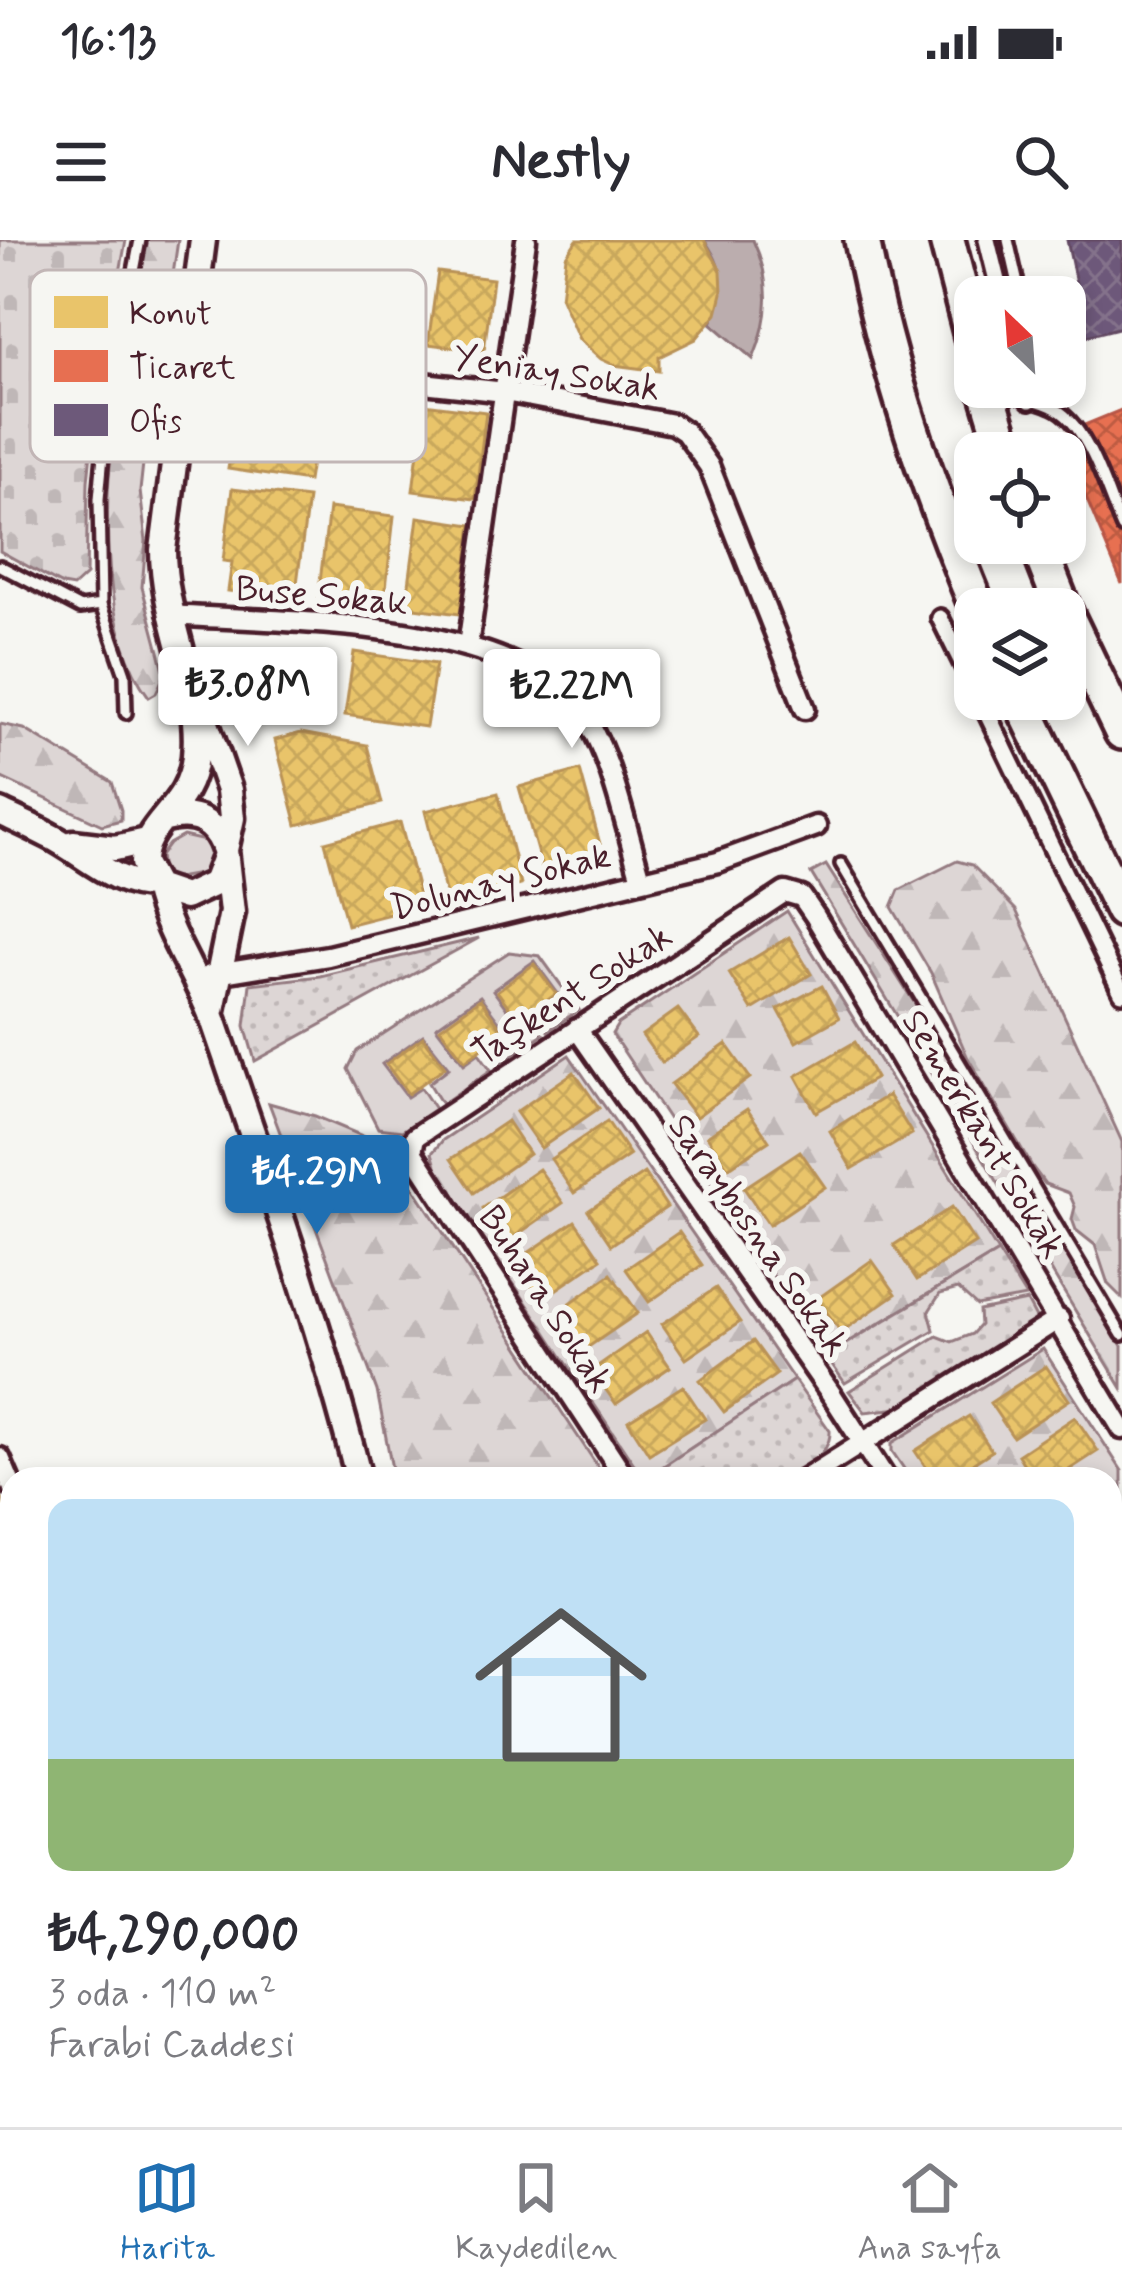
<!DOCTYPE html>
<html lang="tr">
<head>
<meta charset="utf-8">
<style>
  :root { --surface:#fff; --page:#f2f2f3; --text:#2b2b33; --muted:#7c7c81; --line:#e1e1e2; --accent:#1f6fb2 }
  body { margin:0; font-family:Mynerve,sans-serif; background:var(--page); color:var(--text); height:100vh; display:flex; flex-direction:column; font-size:45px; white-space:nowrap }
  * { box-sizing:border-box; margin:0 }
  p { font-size:39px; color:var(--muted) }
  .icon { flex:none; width:66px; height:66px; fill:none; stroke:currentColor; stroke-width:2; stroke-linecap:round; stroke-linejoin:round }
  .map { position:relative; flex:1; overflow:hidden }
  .sheet { position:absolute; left:0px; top:1227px; width:1122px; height:660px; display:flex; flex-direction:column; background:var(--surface); border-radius:36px 36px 0 0; box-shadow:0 6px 18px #0003 }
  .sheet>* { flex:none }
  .needle { width:78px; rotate:335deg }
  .buttons { position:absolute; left:954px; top:36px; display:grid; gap:24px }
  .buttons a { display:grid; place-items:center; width:132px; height:132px; border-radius:24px; background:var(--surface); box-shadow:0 6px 18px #0003; font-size:60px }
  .price { position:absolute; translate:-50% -102px; padding:0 27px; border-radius:12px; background:#fff; color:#222; font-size:39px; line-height:78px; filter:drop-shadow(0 3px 6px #0008) }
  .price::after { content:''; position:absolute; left:50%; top:72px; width:36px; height:27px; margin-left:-18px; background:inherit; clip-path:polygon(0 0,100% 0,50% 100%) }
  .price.selected { background:var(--accent); color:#fff }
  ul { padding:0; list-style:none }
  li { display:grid; align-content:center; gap:24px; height:636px; padding:0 48px }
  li+li { border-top:3px solid var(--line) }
  li span { display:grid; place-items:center; height:372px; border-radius:24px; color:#555 }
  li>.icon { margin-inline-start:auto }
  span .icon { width:216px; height:216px; fill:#fffc; stroke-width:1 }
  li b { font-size:51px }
  .status { display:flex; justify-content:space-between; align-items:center; height:84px; padding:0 60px; background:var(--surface); direction:ltr }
  .status svg { height:33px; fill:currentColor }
  header { display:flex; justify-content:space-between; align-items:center; height:156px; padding:0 48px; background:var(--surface); font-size:54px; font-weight:700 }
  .tabs { display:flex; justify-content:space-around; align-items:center; height:168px; border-top:3px solid var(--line); background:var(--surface); font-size:33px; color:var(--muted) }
  .tabs a { display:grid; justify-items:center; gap:6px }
  .tabs .selected { color:var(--accent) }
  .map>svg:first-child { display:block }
  .grass { fill:#ddd6d5; stroke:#947a80; stroke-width:3 }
  .forest { fill:url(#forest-firs); stroke:#947a80; stroke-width:3 }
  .cemetery { fill:url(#cemetery-stones); stroke:#947a80; stroke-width:3 }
  .park { fill:url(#park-dots); stroke:#947a80; stroke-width:3 }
  .water { fill:#bbadae; stroke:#8e747a; stroke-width:3 }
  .homes { fill:url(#homes-cross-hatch); stroke:#b99257; stroke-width:3 }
  .shops { fill:url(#shops-cross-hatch); stroke:#b85746; stroke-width:3 }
  .offices { fill:url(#offices-cross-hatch); stroke:#624862; stroke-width:3 }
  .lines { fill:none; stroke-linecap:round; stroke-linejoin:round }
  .service-casing { stroke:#4a1f2b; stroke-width:18 }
  .pedestrian-casing { stroke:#4a1f2b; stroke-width:24 }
  .minor-casing { stroke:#4a1f2b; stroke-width:27 }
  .tertiary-casing { stroke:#4a1f2b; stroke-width:33 }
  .trunk-casing { stroke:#4a1f2b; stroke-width:42 }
  .service { stroke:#f6f6f2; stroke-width:9 }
  .pedestrian { stroke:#f6f6f2; stroke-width:15 }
  .minor { stroke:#f6f6f2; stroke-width:18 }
  .tertiary { stroke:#f6f6f2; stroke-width:24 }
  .trunk { stroke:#f6f6f2; stroke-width:33 }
  .labels { text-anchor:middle; stroke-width:12; stroke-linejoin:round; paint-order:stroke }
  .street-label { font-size:36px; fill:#4a1f2b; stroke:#f6f6f2 }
  .key { fill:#f6f6f2; stroke:#c2b6b6; stroke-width:3 }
  .key-label { font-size:33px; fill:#4a1f2b }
</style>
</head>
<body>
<div class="status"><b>16:13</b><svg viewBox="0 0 49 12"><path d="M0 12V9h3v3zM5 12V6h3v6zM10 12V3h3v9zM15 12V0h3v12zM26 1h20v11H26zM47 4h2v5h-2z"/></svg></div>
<header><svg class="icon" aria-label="menu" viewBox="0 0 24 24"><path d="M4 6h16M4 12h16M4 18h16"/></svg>Nestly<svg class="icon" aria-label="search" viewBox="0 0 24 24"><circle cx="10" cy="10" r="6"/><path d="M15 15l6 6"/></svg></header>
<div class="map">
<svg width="1122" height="1887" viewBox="0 0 1122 1887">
  <defs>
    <pattern id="forest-firs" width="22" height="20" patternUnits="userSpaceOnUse" patternTransform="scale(3)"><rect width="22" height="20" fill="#ddd6d5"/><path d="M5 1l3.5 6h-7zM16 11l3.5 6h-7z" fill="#bfb7b7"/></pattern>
    <pattern id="cemetery-stones" width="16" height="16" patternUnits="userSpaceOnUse" patternTransform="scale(3)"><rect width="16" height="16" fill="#ddd6d5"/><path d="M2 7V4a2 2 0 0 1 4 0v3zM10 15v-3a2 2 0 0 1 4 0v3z" fill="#bfb7b7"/></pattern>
    <pattern id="park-dots" width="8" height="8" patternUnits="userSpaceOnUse" patternTransform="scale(3)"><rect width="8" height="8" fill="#ddd6d5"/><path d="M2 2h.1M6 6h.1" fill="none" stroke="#bfb7b7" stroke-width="1.8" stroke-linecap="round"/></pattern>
    <pattern id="homes-cross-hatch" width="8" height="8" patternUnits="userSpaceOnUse" patternTransform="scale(3)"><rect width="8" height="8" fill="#e9c46a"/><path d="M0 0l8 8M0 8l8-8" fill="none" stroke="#c9a85c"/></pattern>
    <pattern id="shops-cross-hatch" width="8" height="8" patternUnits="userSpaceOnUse" patternTransform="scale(3)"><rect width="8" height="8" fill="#e76f51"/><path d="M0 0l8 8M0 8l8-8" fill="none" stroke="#bd5b43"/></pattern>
    <pattern id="offices-cross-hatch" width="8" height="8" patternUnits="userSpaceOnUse" patternTransform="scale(3)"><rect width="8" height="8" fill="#6d597a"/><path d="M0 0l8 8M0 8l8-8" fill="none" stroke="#84728b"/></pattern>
  </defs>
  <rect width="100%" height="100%" fill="#f6f6f2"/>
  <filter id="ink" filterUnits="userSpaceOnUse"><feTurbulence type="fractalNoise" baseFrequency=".00833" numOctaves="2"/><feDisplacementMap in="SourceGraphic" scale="24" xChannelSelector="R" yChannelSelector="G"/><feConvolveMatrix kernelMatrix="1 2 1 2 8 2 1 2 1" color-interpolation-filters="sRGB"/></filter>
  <g filter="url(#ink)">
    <!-- grass -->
    <path class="grass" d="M 183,596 L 205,601 L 213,614 L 205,633 L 171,639 L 162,632 L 160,616 L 169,604 Z
      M 509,712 L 540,716 L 579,770 L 548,791 L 534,774 L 559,755 L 534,721 L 493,750 L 518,784 L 530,777 L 543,794 L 498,825 L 486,809 L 507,792 L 480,756 L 436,787 L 464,824 L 479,813 L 491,830 L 442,864 L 429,843 L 449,828 L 423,795 L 382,824 L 407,857 L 421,848 L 435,869 L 402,891 L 378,888 L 348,829 L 357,811 Z"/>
    <!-- forest -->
    <path class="forest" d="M 146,0 L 178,0 L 165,90 L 152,141 L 140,251 L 146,301 L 142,347 L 165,434 L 156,453 L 149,457 C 101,394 103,266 114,190 C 117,169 125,148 128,127 C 133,85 136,41 146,0 Z
      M 0,484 L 24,489 L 112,542 L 121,570 L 121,580 L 102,585 L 0,537 Z
      M 957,621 L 972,625 L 1016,670 L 1122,902 L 1122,1058 L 1108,1044 L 1095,1005 L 1076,990 L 1072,979 L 1075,967 L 1069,953 L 1045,944 L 1033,928 L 968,818 L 931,733 L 892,667 L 899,650 Z
      M 826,625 L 986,875 L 1122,1106 L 1122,1148 L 811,633 Z
      M 787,671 L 998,1012 L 826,1115 L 612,794 L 618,784 Z
      M 569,815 L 794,1140 L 644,1239 L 437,929 L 432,913 L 443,900 Z
      M 269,863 L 315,876 L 386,906 L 606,1239 L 394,1239 L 377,1151 Z
      M 1043,1109 L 1122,1231 L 1122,1441 L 1110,1449 L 1110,1239 L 911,1239 L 892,1211 L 892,1203 Z
      M 1110,1696 L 1122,1696 L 1118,1728 L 1122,1758 L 1122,1887 L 574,1887 L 584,1875 L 1110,1875 Z"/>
    <!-- cemetery -->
    <path class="cemetery" d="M 0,0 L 126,0 L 96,163 L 88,241 L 86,335 L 73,347 L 62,345 L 0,311 Z"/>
    <!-- park -->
    <path class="park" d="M 479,698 L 255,821 L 245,786 L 250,744 L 320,736 Z
      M 998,1012 L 1026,1057 L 977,1066 L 958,1049 L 940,1054 L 929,1071 L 934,1090 L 845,1143 L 826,1116 Z
      M 1027,1061 L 1036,1078 L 1034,1084 L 900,1168 L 865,1172 L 849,1151 L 937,1096 L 952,1102 L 972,1094 L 980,1085 L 979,1071 Z
      M 794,1140 L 830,1191 C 831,1214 799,1236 778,1239 C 735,1244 688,1239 644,1239 Z"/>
    <!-- water -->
    <path class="water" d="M 704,0 L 753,0 C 772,41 770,78 753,119 L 711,83 C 727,54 724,26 704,0 Z"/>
    <!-- homes -->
    <path class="homes" d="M 577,0 L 704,0 L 721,31 L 722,53 L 717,73 L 696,99 L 659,117 L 659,131 L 614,125 L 601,119 L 579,99 L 561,58 L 566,16 Z
      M 438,32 L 493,39 L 484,111 L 428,104 Z
      M 242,139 L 322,151 L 308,241 L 228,229 Z
      M 424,164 L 486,172 L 475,259 L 413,251 Z
      M 232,249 L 308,258 L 295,359 L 228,351 L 232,322 L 223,321 Z
      M 329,268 L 394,276 L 384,366 L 318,358 Z
      M 418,277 L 472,285 L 460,374 L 406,367 Z
      M 354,412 L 436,424 L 426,487 L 345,475 Z
      M 301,493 L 367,505 L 382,563 L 297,585 L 275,500 Z
      M 580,530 L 604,619 L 544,636 L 519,547 Z
      M 498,553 L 521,645 L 448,663 L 425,571 Z
      M 400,582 L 422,666 L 347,685 L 325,602 Z
      M 789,697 L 811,734 L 752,770 L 729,733 Z
      M 534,724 L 556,754 L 519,781 L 497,751 Z
      M 822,746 L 839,778 L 796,802 L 778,769 Z
      M 480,759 L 504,792 L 465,821 L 440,788 Z
      M 678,769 L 699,797 L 662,823 L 642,795 Z
      M 423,797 L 445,827 L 408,854 L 386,824 Z
      M 855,802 L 876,838 L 816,872 L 796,836 Z
      M 726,804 L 750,838 L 696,877 L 671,844 Z
      M 574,832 L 599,868 L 541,908 L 516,872 Z
      M 888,855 L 912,894 L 852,929 L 830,891 Z
      M 747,869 L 769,901 L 728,928 L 707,896 Z
      M 507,881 L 529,914 L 474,953 L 451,919 Z
      M 607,881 L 630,915 L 574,953 L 551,919 Z
      M 800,911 L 825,947 L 769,985 L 744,948 Z
      M 539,929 L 563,963 L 507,1002 L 483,968 Z
      M 644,933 L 667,967 L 611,1005 L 588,971 Z
      M 952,967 L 975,1003 L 917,1040 L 894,1005 Z
      M 575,981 L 601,1019 L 541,1060 L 515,1022 Z
      M 679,992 L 702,1025 L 649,1062 L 626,1029 Z
      M 872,1020 L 896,1054 L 841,1092 L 817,1059 Z
      M 611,1034 L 638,1073 L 578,1114 L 552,1076 Z
      M 716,1048 L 740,1082 L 686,1119 L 662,1084 Z
      M 646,1092 L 670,1127 L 616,1164 L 592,1130 Z
      M 753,1101 L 777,1134 L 724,1172 L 700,1140 Z
      M 1046,1126 L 1069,1160 L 1013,1197 L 990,1163 Z
      M 683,1146 L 705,1179 L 649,1214 L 628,1181 Z
      M 969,1176 L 992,1211 L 949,1239 L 934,1239 L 915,1211 Z
      M 1075,1177 L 1098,1211 L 1055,1239 L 1033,1239 L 1018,1215 Z
      M 0,1255 L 12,1278 L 12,1303 L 0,1310 Z"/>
    <!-- shops -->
    <path class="shops" d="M 1121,170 L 1122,173 L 1122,344 L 1060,195 Z"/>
    <!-- offices -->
    <path class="offices" d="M 1067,0 L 1122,0 L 1122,87 L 1087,96 Z"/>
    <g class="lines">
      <!-- service casing -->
      <g class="service-casing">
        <path id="service" d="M 1008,0 L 1021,57
          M 1046,147 L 1053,167
          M 997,151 C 1015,156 1035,159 1052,167 C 1088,182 1107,254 1122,288
          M 0,326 L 80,368 L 101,365
          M 126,473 L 125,434 L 101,365 L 99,259 L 107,171 L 140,0
          M 841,624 L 1122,1095
          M 473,1887 L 478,1875"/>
      </g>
      <!-- pedestrian casing -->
      <g class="pedestrian-casing">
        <path id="pedestrian" d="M 987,0 L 1001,57
          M 1026,147 L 1030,160
          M 940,378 L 975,449
          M 980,459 L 1122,753
          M 0,1541 L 12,1489"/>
      </g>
      <!-- minor casing -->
      <g class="minor-casing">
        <path id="minor" d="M 187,117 L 505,152 L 673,184 L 685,192 L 709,226 L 805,469
          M 169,375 C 283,383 510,376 584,476 C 610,511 628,595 641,639
          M 468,406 L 526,0
          M 210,735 L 328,716 L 718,622 L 816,586
          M 577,789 L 832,1155 L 886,1239
          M 0,1218 L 12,1246
          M 626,1239 L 412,912 L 415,897 L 785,652 L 802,657 L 815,676 L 1122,1189
          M 805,1239 L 1059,1079
          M 1110,1463 L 1122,1457
          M 0,1465 L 12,1413
          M 1110,1594 L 1122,1613"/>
      </g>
      <!-- tertiary casing -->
      <g class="tertiary-casing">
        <path id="tertiary" d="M 203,0 L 163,310 C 163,380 202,447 195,516 C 190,570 143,581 143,623 L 156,647 L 185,657 L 215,643 L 225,617
          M 201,469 L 229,550 L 232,578 L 225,610 L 232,672 L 211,775
          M 0,572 C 17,580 35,588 52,597 C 86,615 115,646 155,645
          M 166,579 C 195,571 216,582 225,610
          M 73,603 L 115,608 L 146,601
          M 156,647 C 167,696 197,735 214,782 C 266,933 320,1084 359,1239
          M 1110,1678 L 1122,1677"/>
      </g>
      <!-- trunk casing -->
      <g class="trunk-casing">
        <path id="trunk" d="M 862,0 C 886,127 929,250 978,369
          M 947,0 L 975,108
          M 986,147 L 1006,213
          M 1037,303 L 1063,369
          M 1065,373 L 1122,492
          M 1020,459 L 1122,670"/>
      </g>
      <!-- service -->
      <use href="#service" class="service"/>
      <!-- pedestrian -->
      <use href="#pedestrian" class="pedestrian"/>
      <!-- minor -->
      <use href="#minor" class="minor"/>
      <!-- tertiary -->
      <use href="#tertiary" class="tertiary"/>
      <!-- trunk -->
      <use href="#trunk" class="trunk"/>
    </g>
  </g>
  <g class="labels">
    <!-- street labels -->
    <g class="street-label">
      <text transform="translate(557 131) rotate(9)" y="13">Yeniay Sokak</text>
      <text transform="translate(322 354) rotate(5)" y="13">Buse Sokak</text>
      <text transform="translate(500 640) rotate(-14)" y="13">Dolunay Sokak</text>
      <text transform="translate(571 753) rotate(-33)" y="13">Taşkent Sokak</text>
      <text transform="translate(985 893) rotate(59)" y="13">Semerkant Sokak</text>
      <text transform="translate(760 994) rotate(55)" y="13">Saraybosna Sokak</text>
      <text transform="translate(547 1058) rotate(57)" y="13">Buhara Sokak</text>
    </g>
  </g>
  <!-- legend -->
  <rect x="30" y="30" width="396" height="192" rx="18" class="key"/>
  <rect x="54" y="56" width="54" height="32" fill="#e9c46a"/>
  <rect x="54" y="110" width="54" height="32" fill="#e76f51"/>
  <rect x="54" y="164" width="54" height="32" fill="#6d597a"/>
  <g class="key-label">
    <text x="129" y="84">Konut</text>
    <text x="129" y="138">Ticaret</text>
    <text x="129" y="192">Ofis</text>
  </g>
</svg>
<div class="buttons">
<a><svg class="needle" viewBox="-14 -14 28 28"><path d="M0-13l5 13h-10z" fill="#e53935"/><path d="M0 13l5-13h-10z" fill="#7c7c81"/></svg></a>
<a><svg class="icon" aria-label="locate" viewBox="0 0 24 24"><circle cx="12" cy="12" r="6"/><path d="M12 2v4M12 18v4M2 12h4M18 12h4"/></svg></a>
<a><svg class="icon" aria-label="layers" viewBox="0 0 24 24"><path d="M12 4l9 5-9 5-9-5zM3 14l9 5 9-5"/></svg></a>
</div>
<b class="price" style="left:248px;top:509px">₺3.08M</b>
<b class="price" style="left:572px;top:511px">₺2.22M</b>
<b class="price selected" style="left:317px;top:997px">₺4.29M</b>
<section class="sheet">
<ul>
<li><span style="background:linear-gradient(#bfe0f5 70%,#8fb573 0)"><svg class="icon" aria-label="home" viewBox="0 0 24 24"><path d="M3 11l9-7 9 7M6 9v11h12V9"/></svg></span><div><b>₺4,290,000</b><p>3 oda · 110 m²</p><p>Farabi Caddesi</p></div></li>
</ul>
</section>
</div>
<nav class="tabs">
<a class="selected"><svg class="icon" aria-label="map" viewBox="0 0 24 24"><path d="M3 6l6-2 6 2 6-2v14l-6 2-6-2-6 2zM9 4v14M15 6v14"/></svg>Harita</a>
<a><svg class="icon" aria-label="saved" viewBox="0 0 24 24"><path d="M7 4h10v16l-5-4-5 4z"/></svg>Kaydedilen</a>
<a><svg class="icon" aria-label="home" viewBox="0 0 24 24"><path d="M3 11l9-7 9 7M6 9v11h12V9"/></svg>Ana sayfa</a>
</nav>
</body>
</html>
